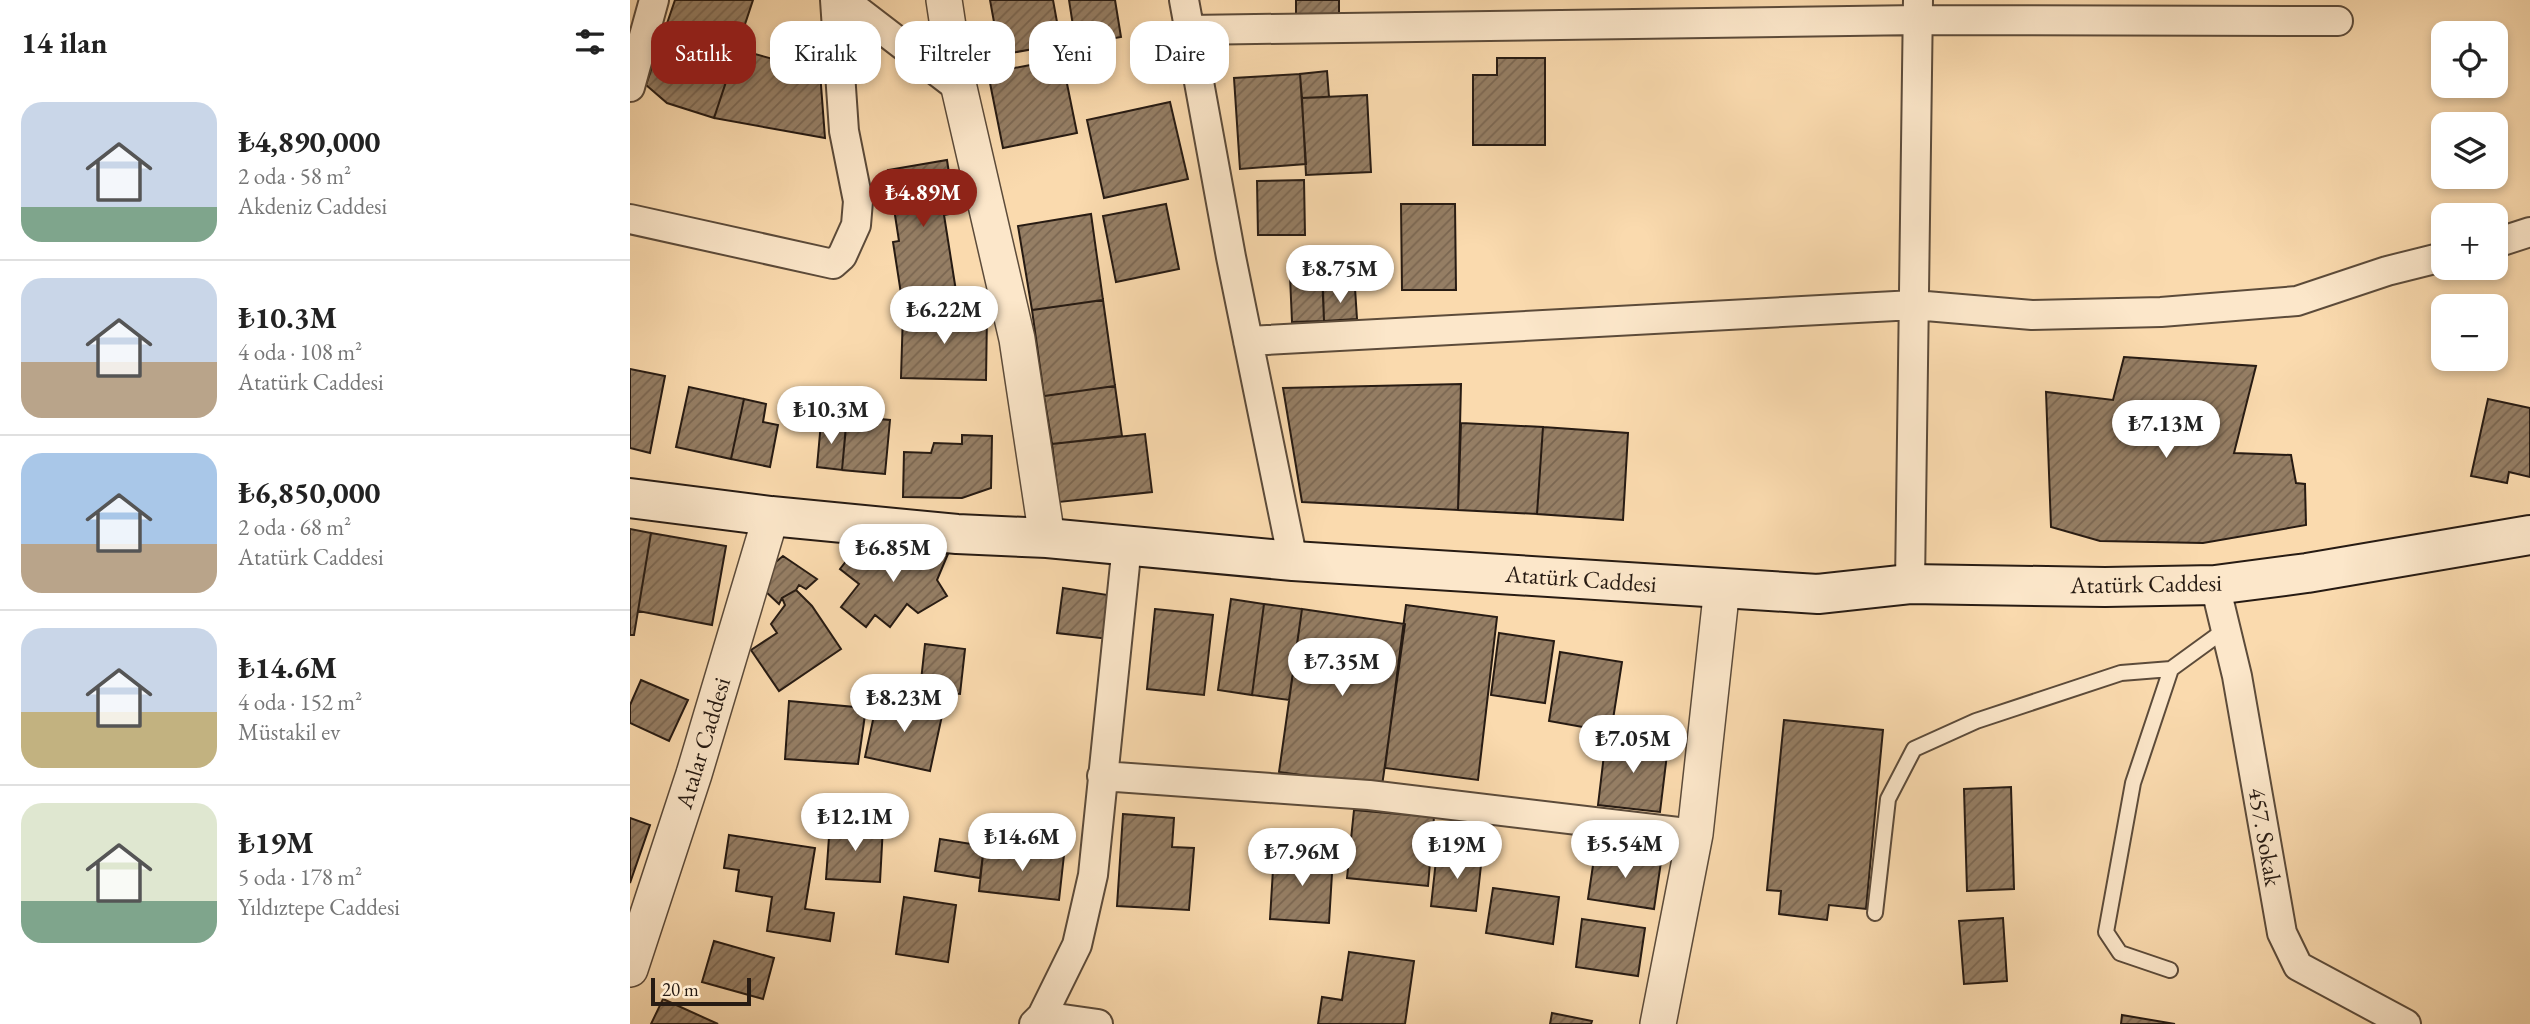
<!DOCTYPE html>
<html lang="tr">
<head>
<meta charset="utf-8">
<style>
  :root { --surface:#fff; --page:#f2f2f2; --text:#222; --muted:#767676; --line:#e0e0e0; --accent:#8f2418 }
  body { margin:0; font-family:"EB Garamond",serif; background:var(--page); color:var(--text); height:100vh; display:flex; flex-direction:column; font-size:26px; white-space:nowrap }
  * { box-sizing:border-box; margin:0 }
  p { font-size:23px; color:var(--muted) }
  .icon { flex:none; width:38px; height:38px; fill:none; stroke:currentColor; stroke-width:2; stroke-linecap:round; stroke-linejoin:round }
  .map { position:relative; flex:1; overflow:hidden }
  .details { display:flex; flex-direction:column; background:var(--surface); width:630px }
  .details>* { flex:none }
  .guide { position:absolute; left:21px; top:21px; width:665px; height:63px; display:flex; gap:14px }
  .controls { position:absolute; left:1801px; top:21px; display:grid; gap:14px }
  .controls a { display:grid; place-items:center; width:77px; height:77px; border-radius:14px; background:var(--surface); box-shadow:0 4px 10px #0003; font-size:35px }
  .scale { position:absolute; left:21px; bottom:18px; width:100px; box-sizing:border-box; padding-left:7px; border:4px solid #271b13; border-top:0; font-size:19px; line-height:24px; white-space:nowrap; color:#271b13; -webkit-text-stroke:5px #fce7ca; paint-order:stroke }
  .price { position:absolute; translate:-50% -60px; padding:0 16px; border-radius:24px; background:#fff; color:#222; font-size:23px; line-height:46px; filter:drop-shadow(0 2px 4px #0008) }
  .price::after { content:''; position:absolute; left:50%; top:42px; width:21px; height:16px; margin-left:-10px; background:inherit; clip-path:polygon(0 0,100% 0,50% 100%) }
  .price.on { background:var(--accent); color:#fff }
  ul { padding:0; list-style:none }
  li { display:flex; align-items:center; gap:21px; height:175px; padding:0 21px }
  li+li { border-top:2px solid var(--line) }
  li span { display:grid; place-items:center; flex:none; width:196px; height:140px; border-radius:21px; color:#555 }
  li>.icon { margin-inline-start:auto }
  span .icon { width:84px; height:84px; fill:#fffc; stroke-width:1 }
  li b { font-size:30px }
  h2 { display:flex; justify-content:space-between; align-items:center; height:84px; padding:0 21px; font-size:30px }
  .chip { padding:0 24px; border-radius:21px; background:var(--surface); box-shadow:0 4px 10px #0003; font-size:24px; line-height:63px }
  .chip.on { background:var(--accent); color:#fff }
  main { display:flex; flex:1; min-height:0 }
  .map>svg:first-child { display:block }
  .building { fill:url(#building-hatch); stroke:#271b13; stroke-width:2 }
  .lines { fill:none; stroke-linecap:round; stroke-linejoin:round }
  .service-casing { stroke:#5c4b3a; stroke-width:18 }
  .minor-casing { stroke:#5c4b3a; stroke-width:32 }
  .tertiary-casing { stroke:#5c4b3a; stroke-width:38 }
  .secondary-casing { stroke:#271b13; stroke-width:42 }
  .service { stroke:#fce7ca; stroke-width:14 }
  .minor { stroke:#fce7ca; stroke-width:28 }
  .tertiary { stroke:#fce7ca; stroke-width:35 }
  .secondary { stroke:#fce7ca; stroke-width:38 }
  .labels { text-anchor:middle; stroke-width:7; stroke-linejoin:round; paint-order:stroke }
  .street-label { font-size:24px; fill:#271b13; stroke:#fce7ca }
</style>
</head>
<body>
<main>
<section class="details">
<h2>14 ilan<svg class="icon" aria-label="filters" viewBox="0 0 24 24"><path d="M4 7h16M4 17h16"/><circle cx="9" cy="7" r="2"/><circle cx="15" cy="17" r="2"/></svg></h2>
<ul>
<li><span style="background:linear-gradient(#c9d6e8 75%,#7fa58c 0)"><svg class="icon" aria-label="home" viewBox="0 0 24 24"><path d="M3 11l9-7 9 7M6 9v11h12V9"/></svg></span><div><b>₺4,890,000</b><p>2 oda · 58 m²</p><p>Akdeniz Caddesi</p></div></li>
<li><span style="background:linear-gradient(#c9d6e8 60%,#b9a48a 0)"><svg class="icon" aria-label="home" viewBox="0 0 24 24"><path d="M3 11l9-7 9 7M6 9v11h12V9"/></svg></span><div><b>₺10.3M</b><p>4 oda · 108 m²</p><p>Atatürk Caddesi</p></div></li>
<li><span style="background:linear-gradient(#a9c7e8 65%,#b9a48a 0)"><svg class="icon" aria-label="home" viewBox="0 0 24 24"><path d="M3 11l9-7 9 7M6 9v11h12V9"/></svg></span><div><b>₺6,850,000</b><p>2 oda · 68 m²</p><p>Atatürk Caddesi</p></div></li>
<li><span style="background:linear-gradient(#c9d6e8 60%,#c2b280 0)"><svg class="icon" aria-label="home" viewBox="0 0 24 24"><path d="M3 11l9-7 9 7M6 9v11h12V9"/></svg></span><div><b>₺14.6M</b><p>4 oda · 152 m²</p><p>Müstakil ev</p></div></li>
<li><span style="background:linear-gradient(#dfe7d0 70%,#7fa58c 0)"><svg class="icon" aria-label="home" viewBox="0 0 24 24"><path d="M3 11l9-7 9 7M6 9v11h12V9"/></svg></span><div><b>₺19M</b><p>5 oda · 178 m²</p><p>Yıldıztepe Caddesi</p></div></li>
</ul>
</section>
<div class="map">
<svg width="1900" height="1024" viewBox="0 0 1900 1024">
  <defs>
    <pattern id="building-hatch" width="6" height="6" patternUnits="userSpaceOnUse" patternTransform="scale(1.75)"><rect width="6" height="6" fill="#957e64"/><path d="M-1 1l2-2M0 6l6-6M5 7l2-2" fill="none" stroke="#7a6651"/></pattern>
  </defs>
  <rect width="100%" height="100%" fill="#fadaae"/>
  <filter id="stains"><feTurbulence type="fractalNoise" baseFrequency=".00286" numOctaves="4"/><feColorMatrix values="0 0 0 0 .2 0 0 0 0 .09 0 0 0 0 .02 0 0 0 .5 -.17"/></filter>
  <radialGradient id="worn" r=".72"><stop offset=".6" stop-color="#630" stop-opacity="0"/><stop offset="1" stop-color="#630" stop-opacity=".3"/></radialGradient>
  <!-- building -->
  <path class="building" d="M 45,0 L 123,0 L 84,118 L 37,103 L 16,85 Z
    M 360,0 L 423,0 L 431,44 L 370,55 Z
    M 439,0 L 485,0 L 491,37 L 446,45 Z
    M 666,0 L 709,0 L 709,14 L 666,14 Z
    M 107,49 L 190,72 L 195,138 L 84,118 Z
    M 867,58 L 915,58 L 915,145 L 843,145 L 843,75 L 867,75 Z
    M 432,59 L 447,133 L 373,148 L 358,73 Z
    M 697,71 L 699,97 L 672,98 L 670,74 Z
    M 670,74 L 676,164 L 610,169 L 604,78 Z
    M 737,95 L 741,172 L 676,175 L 672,98 Z
    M 540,102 L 558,179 L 474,198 L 457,120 Z
    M 317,160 L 325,213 L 314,215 L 326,291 L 272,300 L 263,242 L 269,241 L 258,170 Z
    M 674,180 L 675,235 L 628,235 L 627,181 Z
    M 536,204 L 549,269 L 486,282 L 473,216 Z
    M 771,204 L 825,204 L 826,290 L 772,290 Z
    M 461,214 L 473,300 L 402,310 L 388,226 Z
    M 692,274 L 694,321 L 662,322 L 660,276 Z
    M 725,288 L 727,319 L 694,321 L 693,290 Z
    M 473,300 L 485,386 L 414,396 L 402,310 Z
    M 273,312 L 357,314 L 356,380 L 271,378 Z
    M 1494,357 L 1626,366 L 1604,453 L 1661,455 L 1666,483 L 1675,484 L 1676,525 L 1573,543 L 1470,541 L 1421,527 L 1416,392 L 1483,400 Z
    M 0,369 L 35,376 L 20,453 L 0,448 Z
    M 831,384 L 828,510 L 672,502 L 653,388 Z
    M 485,386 L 492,436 L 422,444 L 414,396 Z
    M 59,387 L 114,399 L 101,459 L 46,447 Z
    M 114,399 L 136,404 L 133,422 L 148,425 L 140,467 L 101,459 Z
    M 1858,399 L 1900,408 L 1900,477 L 1879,472 L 1877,483 L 1841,476 Z
    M 217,416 L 260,420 L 255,474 L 212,470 Z
    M 191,422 L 216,425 L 212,470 L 187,467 Z
    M 831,423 L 913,427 L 907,514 L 828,510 Z
    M 913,427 L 998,433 L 993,520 L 907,514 Z
    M 515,434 L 522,492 L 429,502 L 422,444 Z
    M 332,435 L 362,436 L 361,488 L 332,498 L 273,497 L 274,452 L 301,453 L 304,443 L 332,444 Z
    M 0,529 L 21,533 L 4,635 L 0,635 Z
    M 21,533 L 96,546 L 82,625 L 8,611 Z
    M 247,548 L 318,554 L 307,580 L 317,596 L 288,613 L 277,604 L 260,627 L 245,615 L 236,627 L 211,607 L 229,584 L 210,569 L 224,551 L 236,561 Z
    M 153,556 L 187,579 L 176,589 L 169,585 L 166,590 L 152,598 L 149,604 L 135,591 L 141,566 Z
    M 433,588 L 484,596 L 479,639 L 427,633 Z
    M 166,590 L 182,606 L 211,649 L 149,691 L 121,650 L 147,633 L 141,624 L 155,605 L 152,598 Z
    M 601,599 L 634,604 L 622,695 L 588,690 Z
    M 634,604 L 672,609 L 659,700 L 622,695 Z
    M 776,605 L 867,617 L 848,780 L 755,768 Z
    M 525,609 L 583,615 L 574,695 L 517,689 Z
    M 672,609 L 775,624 L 752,786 L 649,772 Z
    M 869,633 L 924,641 L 915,703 L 861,695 Z
    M 295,644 L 335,649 L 330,694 L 290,690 Z
    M 930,652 L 992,662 L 981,732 L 919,721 Z
    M 11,680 L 58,700 L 39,741 L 0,723 L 0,705 Z
    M 248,697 L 313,711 L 300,771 L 235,757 Z
    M 159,701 L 236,708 L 228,764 L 155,759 Z
    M 1154,720 L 1253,730 L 1236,909 L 1199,905 L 1197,920 L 1149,914 L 1151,891 L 1137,890 Z
    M 976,738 L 1038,746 L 1030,812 L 968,805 Z
    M 1381,787 L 1384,889 L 1337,891 L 1334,789 Z
    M 724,810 L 804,817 L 798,886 L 717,878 Z
    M 493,814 L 544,818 L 542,847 L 564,848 L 559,910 L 487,906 Z
    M 0,818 L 20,825 L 0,883 Z
    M 200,823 L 253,826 L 250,882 L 196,879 Z
    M 664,832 L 686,834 L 685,851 L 663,850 Z
    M 99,835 L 185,848 L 175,909 L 204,913 L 200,941 L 137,931 L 142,897 L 106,891 L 109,870 L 94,868 Z
    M 310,839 L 354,846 L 350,878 L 305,871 Z
    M 354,846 L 434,855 L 429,900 L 349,891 Z
    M 807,851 L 852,856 L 846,911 L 801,906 Z
    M 965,852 L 1031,862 L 1024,909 L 958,899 Z
    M 644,853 L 703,857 L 699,923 L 640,919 Z
    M 863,888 L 929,897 L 923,944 L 856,933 Z
    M 274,897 L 326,905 L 318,962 L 266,954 Z
    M 1373,918 L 1377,981 L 1334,984 L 1329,921 Z
    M 952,919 L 1015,928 L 1008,976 L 946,967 Z
    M 84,941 L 144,958 L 133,999 L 72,982 Z
    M 719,952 L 784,961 L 775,1024 L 688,1024 L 692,997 L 712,1000 Z
    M 33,999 L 88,1024 L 21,1024 Z
    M 922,1013 L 962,1021 L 961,1024 L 920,1024 Z
    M 1492,1015 L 1545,1024 L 1491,1024 Z"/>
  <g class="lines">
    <!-- service casing -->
    <g class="service-casing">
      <path id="service" d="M 1245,913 L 1258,799 L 1284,749 L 1346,721 L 1491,673 L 1541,669
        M 1540,970 L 1490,953 L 1476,932 L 1503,783 L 1541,669 L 1596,629"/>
    </g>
    <!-- minor casing -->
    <g class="minor-casing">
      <path id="minor" d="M 214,0 L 330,89
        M 554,0 L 601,257 L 663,561
        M 559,30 L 1289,20 L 1708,21
        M 0,87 L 24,0
        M 0,219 L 203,264 L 212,256 L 226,225 L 228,201 L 214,131 L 205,0
        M 1866,243 L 1900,232
        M 618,341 L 1284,305 L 1402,315 L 1531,312 L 1667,301 L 1757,271 L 1813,257
        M 1280,584 L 1288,0
        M 1585,585 L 1607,676 L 1652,933 L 1668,966 L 1776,1024
        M 472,776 L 739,795 L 1065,834
        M 412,1016 L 468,1024
        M 404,1024 L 412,1016 L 447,945 L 463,875 L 497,545"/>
    </g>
    <!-- tertiary casing -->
    <g class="tertiary-casing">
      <path id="tertiary" d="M 314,0 L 324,66 L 387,339 L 417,538
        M 0,969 L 64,774 L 141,516
        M 1028,1024 L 1065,834 L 1092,587"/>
    </g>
    <!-- secondary casing -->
    <g class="secondary-casing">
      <path id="secondary" d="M 0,498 L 141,516 L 327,534 L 417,538 L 663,561 L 1188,594 L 1280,584 L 1475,587 L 1585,585 L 1677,573 L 1900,535"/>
    </g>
    <!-- service -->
    <use href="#service" class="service"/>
    <!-- minor -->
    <use href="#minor" class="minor"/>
    <!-- tertiary -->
    <use href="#tertiary" class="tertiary"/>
    <!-- secondary -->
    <use href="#secondary" class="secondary"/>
  </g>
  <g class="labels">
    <!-- street labels -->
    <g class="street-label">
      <text transform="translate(951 579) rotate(4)" y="8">Atatürk Caddesi</text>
      <text transform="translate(1516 584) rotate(-1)" y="8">Atatürk Caddesi</text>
      <text transform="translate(73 743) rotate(-73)" y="8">Atalar Caddesi</text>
      <text transform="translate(1635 837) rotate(80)" y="8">457. Sokak</text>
    </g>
  </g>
  <rect width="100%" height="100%" filter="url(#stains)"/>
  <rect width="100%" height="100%" fill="url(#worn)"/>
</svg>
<div class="controls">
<a><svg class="icon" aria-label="locate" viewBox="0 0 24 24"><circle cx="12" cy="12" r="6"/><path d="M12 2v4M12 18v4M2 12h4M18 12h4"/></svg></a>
<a><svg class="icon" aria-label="layers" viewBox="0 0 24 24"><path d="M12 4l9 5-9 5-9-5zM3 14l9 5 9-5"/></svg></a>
<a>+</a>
<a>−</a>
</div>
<div class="scale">20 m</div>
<b class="price on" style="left:293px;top:229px">₺4.89M</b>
<b class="price" style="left:710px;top:305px">₺8.75M</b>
<b class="price" style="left:314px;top:346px">₺6.22M</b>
<b class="price" style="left:201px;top:446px">₺10.3M</b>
<b class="price" style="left:1536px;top:460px">₺7.13M</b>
<b class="price" style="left:263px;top:584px">₺6.85M</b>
<b class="price" style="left:712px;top:698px">₺7.35M</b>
<b class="price" style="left:274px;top:734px">₺8.23M</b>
<b class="price" style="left:1003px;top:775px">₺7.05M</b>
<b class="price" style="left:225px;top:853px">₺12.1M</b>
<b class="price" style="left:392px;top:873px">₺14.6M</b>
<b class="price" style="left:995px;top:880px">₺5.54M</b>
<b class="price" style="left:827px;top:881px">₺19M</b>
<b class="price" style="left:672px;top:888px">₺7.96M</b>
<div class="guide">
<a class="chip on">Satılık</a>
<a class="chip">Kiralık</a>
<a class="chip">Filtreler</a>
<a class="chip">Yeni</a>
<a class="chip">Daire</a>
</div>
</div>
</main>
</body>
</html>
